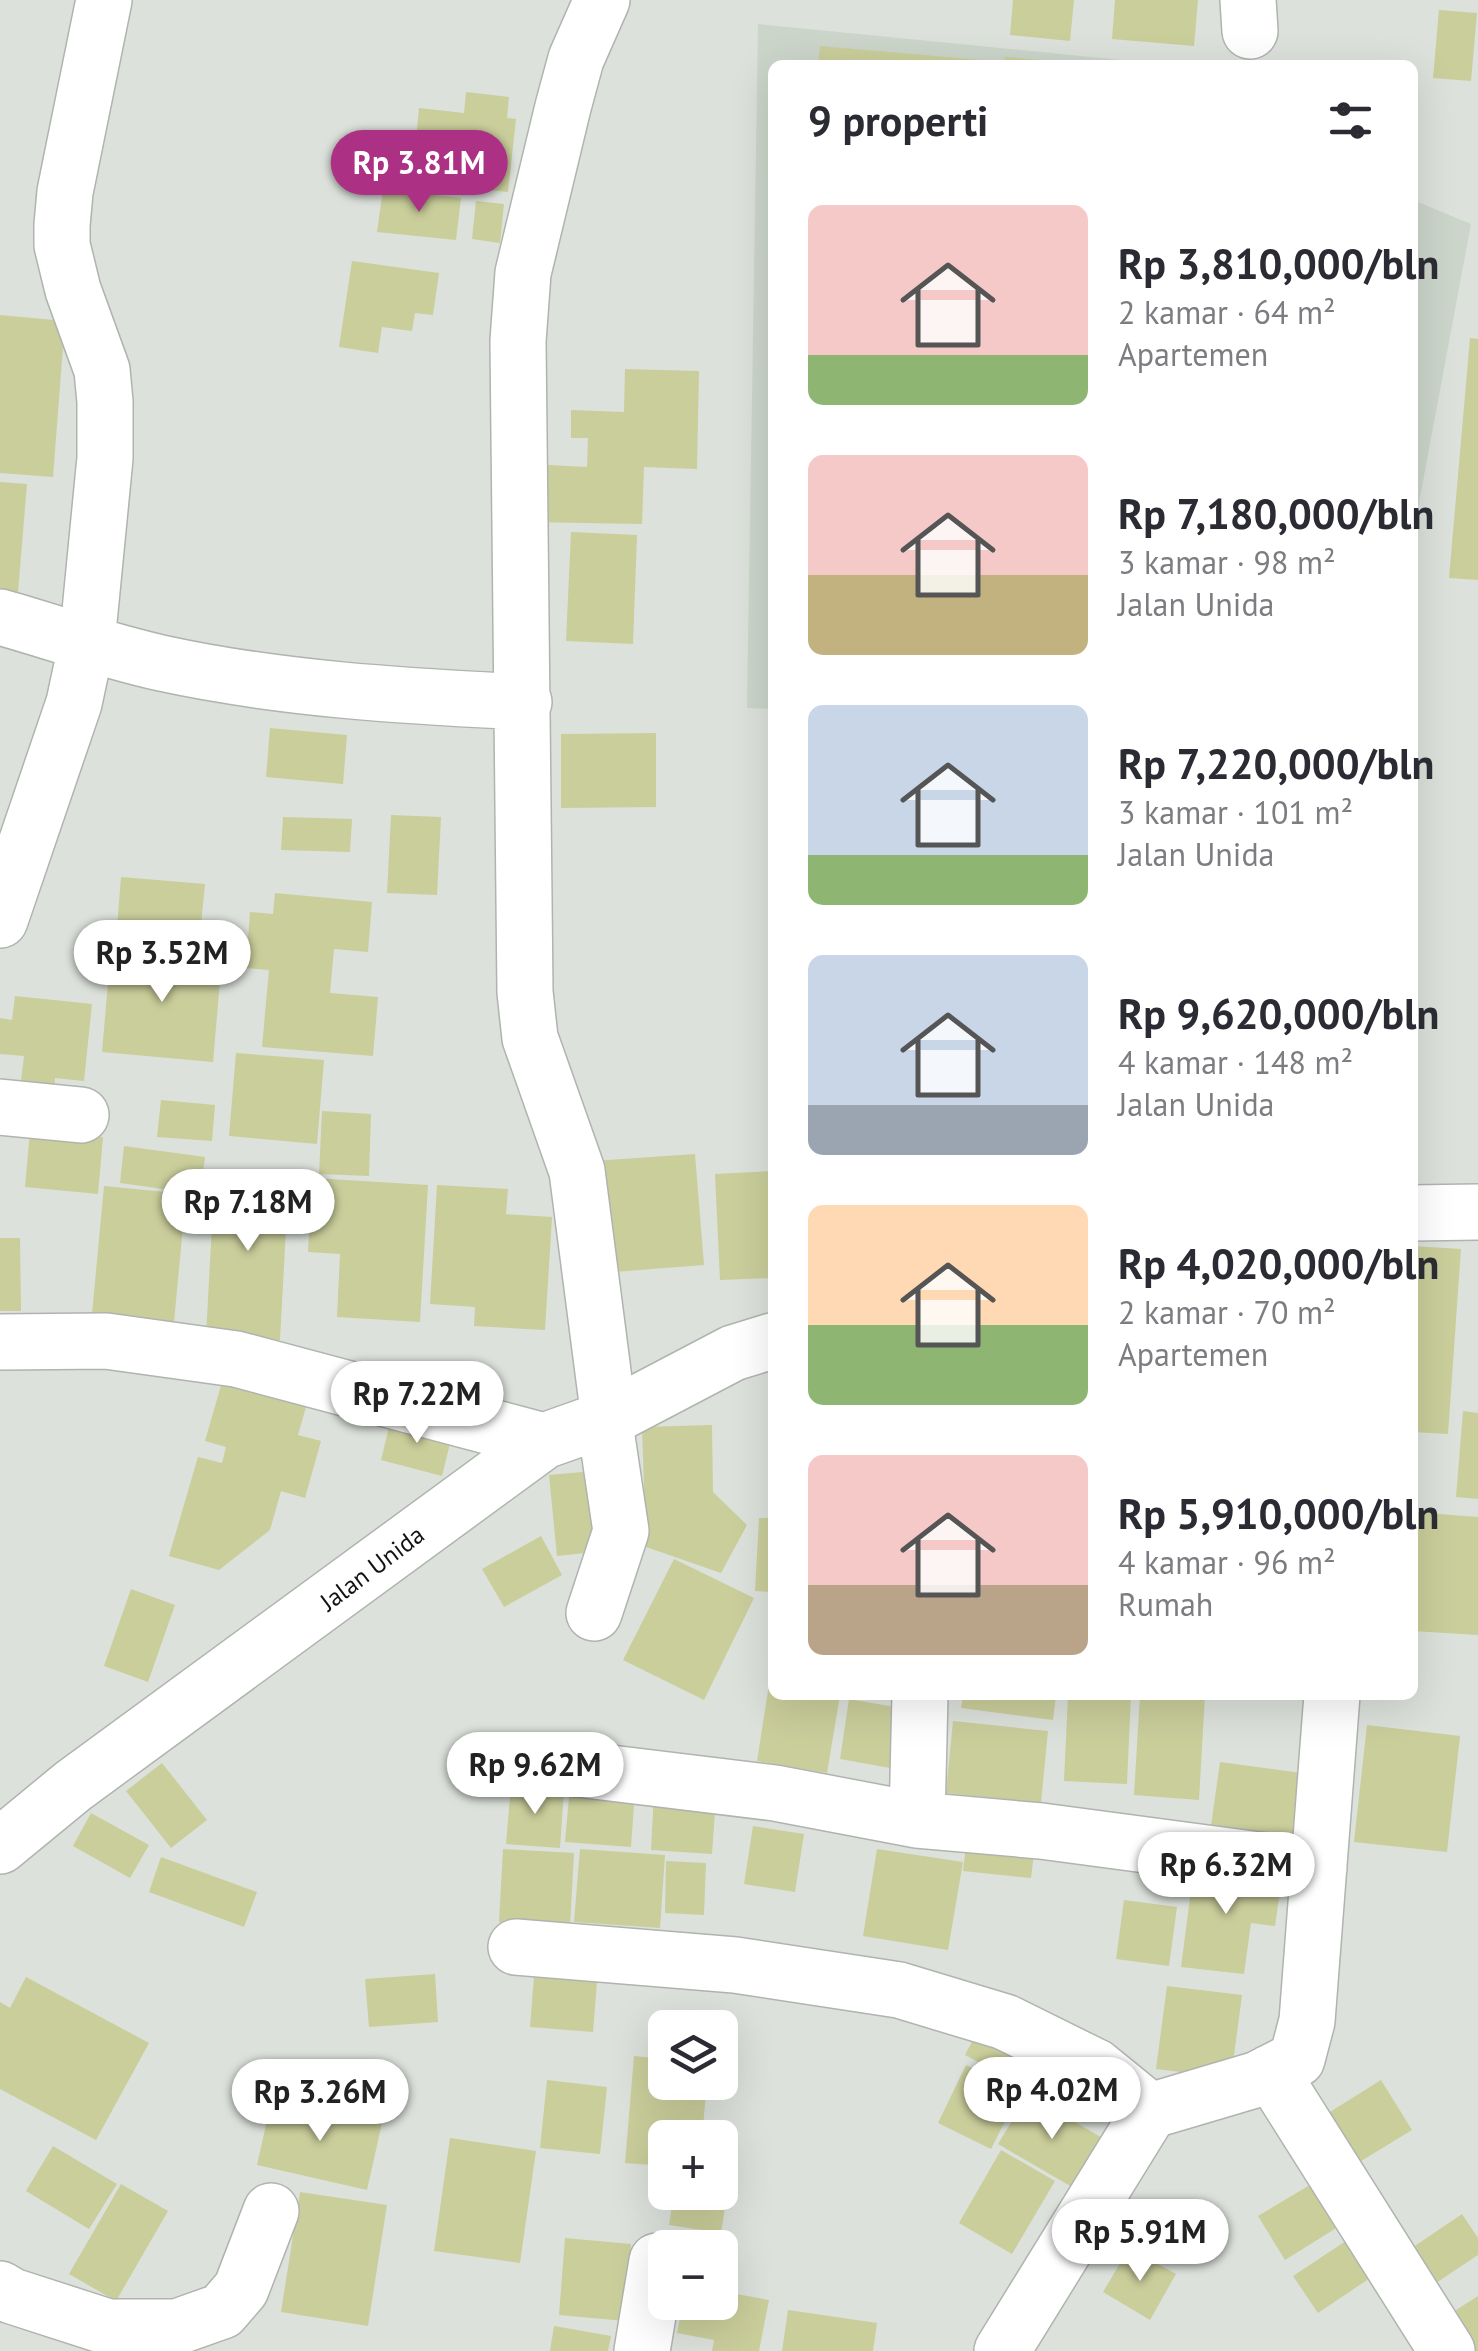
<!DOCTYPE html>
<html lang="id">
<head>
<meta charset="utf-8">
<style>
  :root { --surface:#fff; --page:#f2f2f3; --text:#2b2b33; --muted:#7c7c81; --accent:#ac3083 }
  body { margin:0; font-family:"PT Sans",sans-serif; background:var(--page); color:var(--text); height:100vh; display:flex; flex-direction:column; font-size:38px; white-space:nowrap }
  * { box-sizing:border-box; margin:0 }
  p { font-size:32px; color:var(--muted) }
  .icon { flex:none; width:55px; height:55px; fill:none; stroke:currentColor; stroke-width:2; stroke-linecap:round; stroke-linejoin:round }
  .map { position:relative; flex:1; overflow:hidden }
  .sheet { position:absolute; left:768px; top:60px; width:650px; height:1640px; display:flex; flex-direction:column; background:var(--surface); border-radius:15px; box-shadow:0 10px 40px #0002 }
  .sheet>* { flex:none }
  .fabs { position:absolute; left:648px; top:2010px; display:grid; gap:20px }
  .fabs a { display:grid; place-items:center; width:90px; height:90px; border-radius:15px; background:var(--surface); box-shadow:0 10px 40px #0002; font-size:50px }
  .price { position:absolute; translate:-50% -85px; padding:0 22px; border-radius:35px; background:#fff; color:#222; font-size:32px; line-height:65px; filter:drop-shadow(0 2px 5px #0008) }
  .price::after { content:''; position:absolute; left:50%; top:60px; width:30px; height:22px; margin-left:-15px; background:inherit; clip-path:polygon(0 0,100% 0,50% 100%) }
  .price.selected { background:var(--accent); color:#fff }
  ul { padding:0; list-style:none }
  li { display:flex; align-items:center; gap:30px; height:250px; padding:0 40px }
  li span { display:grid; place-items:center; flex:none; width:280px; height:200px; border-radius:15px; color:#555 }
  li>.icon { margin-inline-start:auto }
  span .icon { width:120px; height:120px; fill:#fffc; stroke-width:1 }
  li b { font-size:42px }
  h2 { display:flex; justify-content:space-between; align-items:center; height:120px; padding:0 40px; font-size:42px }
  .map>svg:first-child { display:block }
  .built { fill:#cbd5ca }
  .building { fill:#cace9b }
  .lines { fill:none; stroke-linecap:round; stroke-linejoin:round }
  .minor-casing { stroke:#afb4af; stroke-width:58 }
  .minor { stroke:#fff; stroke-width:55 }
  .labels { text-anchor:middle; stroke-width:9; stroke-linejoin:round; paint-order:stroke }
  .street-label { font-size:25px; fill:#111311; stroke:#fff }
</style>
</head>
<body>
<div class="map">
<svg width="1478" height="2351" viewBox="0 0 1478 2351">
  <rect width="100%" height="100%" fill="#dce1db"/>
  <!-- built -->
  <path class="built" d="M 758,24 L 1171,65 L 772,65 L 772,709 L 747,708 Z
    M 1413,200 L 1471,224 L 1413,535 Z"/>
  <!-- building -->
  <path class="building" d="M 1013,0 L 1074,0 L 1070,41 L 1010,35 Z
    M 1115,0 L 1198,0 L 1194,46 L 1112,39 Z
    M 1439,10 L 1477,13 L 1471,81 L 1433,78 Z
    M 820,46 L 1004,62 L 1005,57 L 1067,62 L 1067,65 L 818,65 Z
    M 466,92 L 509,97 L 507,118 L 516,119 L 508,192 L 394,180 L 399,137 L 416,139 L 419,108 L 464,113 Z
    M 383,189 L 461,198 L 456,240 L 377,232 Z
    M 476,201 L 504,204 L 500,243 L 472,239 Z
    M 352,261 L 439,273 L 433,315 L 415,313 L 412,331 L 382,327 L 378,353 L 339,347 Z
    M 0,315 L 65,321 L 53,477 L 0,473 Z
    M 1470,338 L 1478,339 L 1478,580 L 1449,578 Z
    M 625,369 L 699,371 L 697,469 L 644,467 L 642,524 L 528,522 L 530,464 L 587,467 L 588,438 L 571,438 L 571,410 L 624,412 Z
    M 0,482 L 27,484 L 18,592 L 0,590 Z
    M 571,532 L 637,535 L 633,644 L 566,641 Z
    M 270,728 L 347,735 L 343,784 L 266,777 Z
    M 656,733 L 656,807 L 561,808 L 561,734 Z
    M 391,815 L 441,817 L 437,895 L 387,893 Z
    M 283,817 L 352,819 L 350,852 L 281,850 Z
    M 121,877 L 205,884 L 200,935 L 117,928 Z
    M 275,893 L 372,902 L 368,952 L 334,949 L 330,993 L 378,997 L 373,1056 L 262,1047 L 269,970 L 246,968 L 250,912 L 273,914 Z
    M 111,948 L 222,958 L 213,1062 L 102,1052 Z
    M 15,996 L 92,1004 L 84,1081 L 55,1078 L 53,1100 L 19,1097 L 24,1056 L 0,1054 L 0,1018 L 12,1020 Z
    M 236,1053 L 324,1060 L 317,1144 L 229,1136 Z
    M 161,1100 L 215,1105 L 212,1141 L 157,1137 Z
    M 322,1111 L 371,1114 L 369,1176 L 319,1174 Z
    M 30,1131 L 103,1137 L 98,1194 L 25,1187 Z
    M 124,1146 L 205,1157 L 200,1194 L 120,1183 Z
    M 695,1154 L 704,1265 L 588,1274 L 579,1162 Z
    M 215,1169 L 289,1173 L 280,1340 L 206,1336 Z
    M 771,1171 L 772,1278 L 720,1280 L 715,1174 Z
    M 312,1178 L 428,1185 L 420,1322 L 337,1317 L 340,1254 L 308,1252 Z
    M 437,1185 L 508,1189 L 506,1214 L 552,1217 L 545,1330 L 474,1326 L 475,1307 L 430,1304 Z
    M 104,1186 L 186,1194 L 174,1322 L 92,1314 Z
    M 0,1238 L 20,1238 L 21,1311 L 0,1311 Z
    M 1412,1246 L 1461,1249 L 1448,1434 L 1412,1432 Z
    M 222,1382 L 310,1393 L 298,1435 L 321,1441 L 305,1498 L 281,1491 L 270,1530 L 219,1570 L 169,1556 L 198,1457 L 222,1463 L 226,1447 L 205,1441 Z
    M 1463,1411 L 1478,1413 L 1478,1499 L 1456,1497 Z
    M 392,1415 L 453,1431 L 442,1476 L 381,1460 Z
    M 712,1425 L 713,1492 L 747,1525 L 721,1573 L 646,1547 L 642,1427 Z
    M 605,1470 L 613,1550 L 557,1556 L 549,1475 Z
    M 1413,1512 L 1478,1517 L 1478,1635 L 1412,1631 Z
    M 759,1518 L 772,1518 L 772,1592 L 755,1591 Z
    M 541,1536 L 562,1575 L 504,1607 L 482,1569 Z
    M 674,1559 L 754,1598 L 704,1700 L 623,1660 Z
    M 131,1589 L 175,1605 L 148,1682 L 104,1666 Z
    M 770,1678 L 772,1695 L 840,1695 L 827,1773 L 757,1761 Z
    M 963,1695 L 1056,1695 L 1053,1720 L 961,1708 Z
    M 1068,1695 L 1131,1695 L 1127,1784 L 1064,1781 Z
    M 1140,1695 L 1205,1695 L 1199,1800 L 1134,1795 Z
    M 849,1699 L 901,1708 L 890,1768 L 840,1759 Z
    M 953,1721 L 1048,1731 L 1041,1803 L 946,1793 Z
    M 1367,1725 L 1460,1736 L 1447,1852 L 1354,1842 Z
    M 1220,1762 L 1309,1774 L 1298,1851 L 1209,1840 Z
    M 162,1763 L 207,1820 L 171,1848 L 126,1791 Z
    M 511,1786 L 564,1790 L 560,1848 L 506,1844 Z
    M 570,1786 L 635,1791 L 631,1847 L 565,1842 Z
    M 654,1794 L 716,1798 L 712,1854 L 651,1850 Z
    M 91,1813 L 149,1845 L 130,1878 L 73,1846 Z
    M 753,1826 L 804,1834 L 795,1892 L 744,1884 Z
    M 968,1830 L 1036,1837 L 1031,1878 L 963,1871 Z
    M 503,1849 L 574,1853 L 570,1926 L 499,1922 Z
    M 580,1849 L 665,1855 L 660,1928 L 574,1922 Z
    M 877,1849 L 963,1862 L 948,1950 L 863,1936 Z
    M 161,1857 L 257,1892 L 244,1927 L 149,1892 Z
    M 666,1861 L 706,1863 L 704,1915 L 665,1913 Z
    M 1194,1867 L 1282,1878 L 1275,1926 L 1251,1923 L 1244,1974 L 1181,1967 Z
    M 1124,1900 L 1177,1907 L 1169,1966 L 1116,1959 Z
    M 535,1964 L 598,1969 L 593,2032 L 530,2027 Z
    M 435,1974 L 438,2022 L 369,2027 L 365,1979 Z
    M 26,1977 L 149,2043 L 96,2140 L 0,2089 L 0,2002 L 10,2008 Z
    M 1167,1986 L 1242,1995 L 1231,2078 L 1156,2069 Z
    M 983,2021 L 1033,2048 L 1016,2082 L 965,2055 Z
    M 1043,2043 L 1099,2073 L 1076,2116 L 1020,2086 Z
    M 634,2056 L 665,2059 L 665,2082 L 707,2082 L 702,2138 L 665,2138 L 665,2166 L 625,2163 Z
    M 966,2065 L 1020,2092 L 991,2149 L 938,2123 Z
    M 547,2080 L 607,2087 L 600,2154 L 540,2148 Z
    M 1381,2080 L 1412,2130 L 1353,2166 L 1322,2117 Z
    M 1028,2095 L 1106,2140 L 1077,2190 L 998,2144 Z
    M 272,2098 L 382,2123 L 367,2190 L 257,2165 Z
    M 450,2138 L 536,2151 L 520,2263 L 434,2251 Z
    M 53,2146 L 117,2184 L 89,2229 L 26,2191 Z
    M 1001,2150 L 1055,2181 L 1012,2254 L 959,2223 Z
    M 1320,2179 L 1346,2222 L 1285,2260 L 1258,2216 Z
    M 121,2184 L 168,2211 L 116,2301 L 69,2274 Z
    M 720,2187 L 728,2188 L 721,2233 L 669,2225 L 674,2192 L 720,2192 Z
    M 300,2192 L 387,2205 L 368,2326 L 281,2312 Z
    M 1462,2214 L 1478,2238 L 1478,2255 L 1421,2293 L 1397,2258 Z
    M 1358,2233 L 1382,2270 L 1318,2313 L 1293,2276 Z
    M 565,2238 L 631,2244 L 625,2321 L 559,2315 Z
    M 1129,2248 L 1176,2274 L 1150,2320 L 1103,2292 Z
    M 720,2291 L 769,2300 L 759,2351 L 712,2351 L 714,2340 L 677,2333 L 683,2302 L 720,2302 Z
    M 1478,2296 L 1478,2351 L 1463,2351 L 1442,2319 Z
    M 788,2310 L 877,2323 L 873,2351 L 782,2351 Z
    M 554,2326 L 611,2336 L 608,2351 L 550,2351 Z"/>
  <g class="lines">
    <!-- minor casing -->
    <g class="minor-casing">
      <path id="minor" d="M 1248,0 L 1250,31
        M 0,617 C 53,632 107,651 161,663 C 280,689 403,696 524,702
        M 0,920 L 74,703 L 87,642 L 105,458 L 105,402 L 102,370 L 73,290 L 62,245 L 62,225 L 65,192 L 104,0
        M 0,1107 L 81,1115
        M 1412,1213 L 1478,1212
        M 0,1342 L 106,1341 L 236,1359 L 544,1441
        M 594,1613 L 621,1531 L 607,1437 L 609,1418 L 577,1171 L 530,1038 L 525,992 L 518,341 L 523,273 L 563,107 L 576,59 L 602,0
        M 553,1766 L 775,1793 L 917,1820 L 1041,1831 L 1319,1868
        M 917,1820 L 920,1695
        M 0,1846 L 73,1786 L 544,1441 L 609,1418 L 733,1353 L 772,1341
        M 516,1947 L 735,1965 L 899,1990 L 1005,2022 L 1096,2067 L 1150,2111
        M 1271,2072 L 1447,2351
        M 0,2289 L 12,2296 L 108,2327 L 177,2327 L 222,2311 L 241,2289 L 271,2211
        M 642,2351 L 657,2261
        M 1002,2351 L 1150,2111 L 1258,2079 L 1297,2059 L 1307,2021 L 1332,1695"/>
    </g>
    <!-- minor -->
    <use href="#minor" class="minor"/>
  </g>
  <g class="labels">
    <!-- street labels -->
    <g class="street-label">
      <text transform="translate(372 1568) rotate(-37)" y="9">Jalan Unida</text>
    </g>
  </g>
</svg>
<div class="fabs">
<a><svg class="icon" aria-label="layers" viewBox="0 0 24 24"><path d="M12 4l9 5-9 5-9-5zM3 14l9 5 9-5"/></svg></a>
<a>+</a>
<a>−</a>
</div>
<b class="price selected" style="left:419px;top:215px">Rp 3.81M</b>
<b class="price" style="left:162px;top:1005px">Rp 3.52M</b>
<b class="price" style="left:248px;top:1254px">Rp 7.18M</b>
<b class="price" style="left:417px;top:1446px">Rp 7.22M</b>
<b class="price" style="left:535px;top:1817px">Rp 9.62M</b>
<b class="price" style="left:1226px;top:1917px">Rp 6.32M</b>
<b class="price" style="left:1052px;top:2142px">Rp 4.02M</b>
<b class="price" style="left:320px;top:2144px">Rp 3.26M</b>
<b class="price" style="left:1140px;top:2284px">Rp 5.91M</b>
<section class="sheet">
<h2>9 properti<svg class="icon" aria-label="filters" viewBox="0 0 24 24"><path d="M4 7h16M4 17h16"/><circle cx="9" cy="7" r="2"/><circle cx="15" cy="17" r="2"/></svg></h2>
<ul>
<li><span style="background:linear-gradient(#f6c9c9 75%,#8fb573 0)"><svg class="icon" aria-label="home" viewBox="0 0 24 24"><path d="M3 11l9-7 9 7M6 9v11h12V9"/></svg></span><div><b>Rp 3,810,000/bln</b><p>2 kamar · 64 m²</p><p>Apartemen</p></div></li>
<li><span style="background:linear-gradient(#f6c9c9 60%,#c2b280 0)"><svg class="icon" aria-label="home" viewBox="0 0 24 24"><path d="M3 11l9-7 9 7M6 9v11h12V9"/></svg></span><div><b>Rp 7,180,000/bln</b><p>3 kamar · 98 m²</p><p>Jalan Unida</p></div></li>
<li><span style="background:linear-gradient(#c9d6e8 75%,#8fb573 0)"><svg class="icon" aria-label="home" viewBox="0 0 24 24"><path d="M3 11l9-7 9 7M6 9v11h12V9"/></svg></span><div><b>Rp 7,220,000/bln</b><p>3 kamar · 101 m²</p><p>Jalan Unida</p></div></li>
<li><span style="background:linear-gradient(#c9d6e8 75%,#9aa5b1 0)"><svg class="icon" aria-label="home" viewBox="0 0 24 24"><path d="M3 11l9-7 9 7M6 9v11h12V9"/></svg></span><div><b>Rp 9,620,000/bln</b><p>4 kamar · 148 m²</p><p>Jalan Unida</p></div></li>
<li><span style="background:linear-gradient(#ffd9b3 60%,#8fb573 0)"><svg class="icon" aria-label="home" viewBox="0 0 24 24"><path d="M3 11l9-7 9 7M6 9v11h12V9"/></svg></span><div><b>Rp 4,020,000/bln</b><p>2 kamar · 70 m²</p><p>Apartemen</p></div></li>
<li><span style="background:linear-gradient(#f6c9c9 65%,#b9a48a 0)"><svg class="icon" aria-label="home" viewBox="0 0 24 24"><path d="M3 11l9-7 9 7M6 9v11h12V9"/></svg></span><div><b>Rp 5,910,000/bln</b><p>4 kamar · 96 m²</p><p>Rumah</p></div></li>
</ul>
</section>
</div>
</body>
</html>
